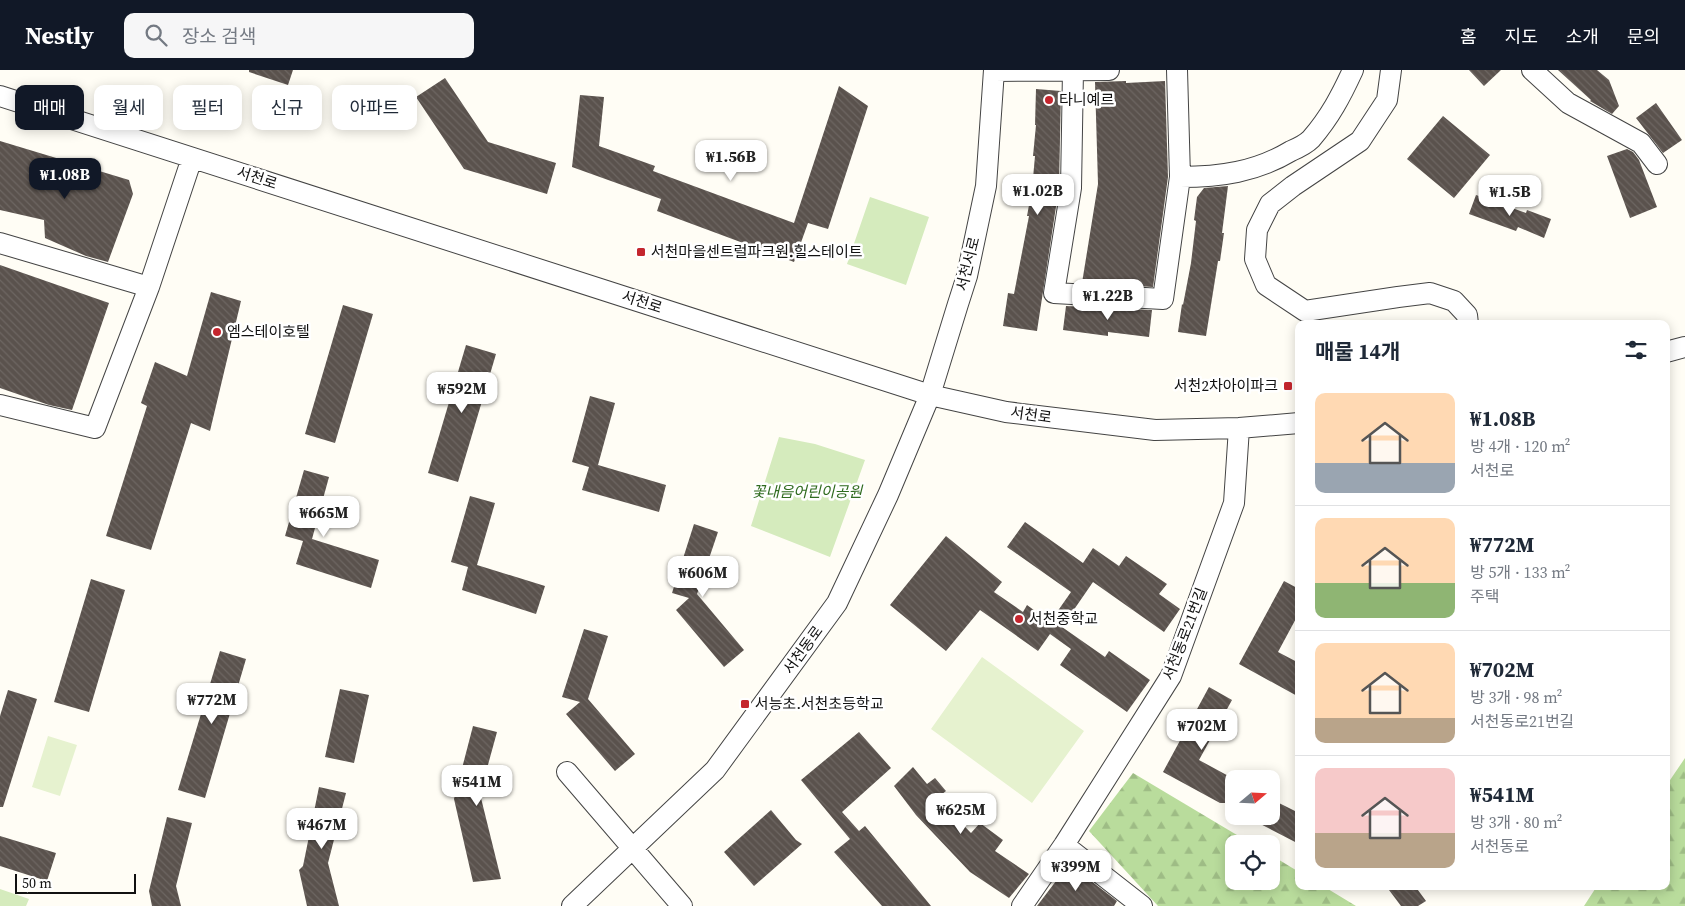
<!DOCTYPE html>
<html lang="ko">
<head>
<meta charset="utf-8">
<style>
  :root { --surface:#fff; --page:#f6f6f7; --text:#1f2937; --muted:#747a83; --line:#e0e1e3; --accent:#111827 }
  body { margin:0; font-family:"Source Serif 4","Noto Sans KR",serif; background:var(--page); color:var(--text); height:100vh; display:flex; flex-direction:column; font-size:19px; white-space:nowrap }
  * { box-sizing:border-box; margin:0 }
  p { font-size:16px; color:var(--muted) }
  .icon { flex:none; width:28px; height:28px; fill:none; stroke:currentColor; stroke-width:2; stroke-linecap:round; stroke-linejoin:round }
  .map { position:relative; flex:1; overflow:hidden }
  .drawer { position:absolute; left:1295px; top:250px; width:375px; height:570px; display:flex; flex-direction:column; background:var(--surface); border-radius:10px; box-shadow:0 2px 12px #0003 }
  .drawer>* { flex:none }
  .top-card { position:absolute; left:15px; top:15px; width:475px; height:45px; display:flex; gap:10px }
  .needle { width:32px; rotate:71deg }
  .tools { position:absolute; left:1225px; top:700px; display:grid; gap:10px }
  .tools a { display:grid; place-items:center; width:55px; height:55px; border-radius:10px; background:var(--surface); box-shadow:0 2px 12px #0003; font-size:25px }
  .scale { position:absolute; left:15px; bottom:12px; width:121px; box-sizing:border-box; padding-left:5px; border:2px solid #111; border-top:0; font-size:14px; line-height:18px; white-space:nowrap; color:#111; -webkit-text-stroke:4px #fff; paint-order:stroke }
  .price { position:absolute; translate:-50% -42px; padding:0 11px; border-radius:10px; background:#fff; color:#222; font-size:16px; line-height:32px; filter:drop-shadow(0 1px 2px #0008) }
  .price::after { content:''; position:absolute; left:50%; top:30px; width:15px; height:11px; margin-left:-8px; background:inherit; clip-path:polygon(0 0,100% 0,50% 100%) }
  .price.current { background:var(--accent); color:#fff }
  ul { padding:0; list-style:none }
  li { display:flex; align-items:center; gap:15px; height:125px; padding:0 20px }
  li+li { border-top:1px solid var(--line) }
  li span { display:grid; place-items:center; flex:none; width:140px; height:100px; border-radius:10px; color:#555 }
  li>.icon { margin-inline-start:auto }
  span .icon { width:60px; height:60px; fill:#fffc; stroke-width:1 }
  li b { font-size:21px }
  h2 { display:flex; justify-content:space-between; align-items:center; height:60px; padding:0 20px; font-size:21px }
  .chip { padding:0 18px; border-radius:10px; background:var(--surface); box-shadow:0 2px 12px #0003; font-size:18px; line-height:45px }
  .chip.current { background:var(--accent); color:#fff }
  header { display:flex; align-items:center; gap:30px; box-sizing:border-box; height:70px; padding:0 25px; background:var(--accent); color:#fff }
  header strong { font-size:24px }
  nav { display:flex; gap:28px; margin-inline-start:auto; font-size:18px }
  .search { width:350px; height:45px; background:var(--page); display:flex; align-items:center; gap:12px; box-sizing:border-box; padding:0 18px; border-radius:10px; color:var(--muted); font-size:19px }
  .map>svg:first-child { display:block }
  .forest { fill:url(#forest-firs) }
  .park { fill:#d5ebbd }
  .pitch { fill:#e6f2cf }
  .building { fill:url(#building-back-hatch) }
  .lines { fill:none; stroke-linecap:round; stroke-linejoin:round }
  .minor-casing { stroke:#444; stroke-width:22 }
  .minor { stroke:#fff; stroke-width:20 }
  .poi-dot { fill:#c4262e; stroke:#fff; stroke-width:2 }
  .labels { text-anchor:middle; stroke-width:5; stroke-linejoin:round; paint-order:stroke }
  .poi-label { font-size:15px; fill:#111; stroke:#fff; text-anchor:start }
  .street-label { font-size:15px; fill:#111; stroke:#fff }
  .park-label { font-size:15px; font-style:italic; fill:#2f6b1f; stroke:#fff }
</style>
</head>
<body>
<header>
<strong>Nestly</strong>
<div class="search"><svg class="icon" aria-label="search" viewBox="0 0 24 24"><circle cx="10" cy="10" r="6"/><path d="M15 15l6 6"/></svg>장소 검색</div>
<nav><a>홈</a><a>지도</a><a>소개</a><a>문의</a></nav>
</header>
<div class="map">
<svg width="1685" height="836" viewBox="0 0 1685 836">
  <defs>
    <pattern id="forest-firs" width="22" height="20" patternUnits="userSpaceOnUse" patternTransform="scale(1.25)"><rect width="22" height="20" fill="#b9dc9c"/><path d="M5 1l3.5 6h-7zM16 11l3.5 6h-7z" fill="#9ebc85"/></pattern>
    <pattern id="building-back-hatch" width="6" height="6" patternUnits="userSpaceOnUse" patternTransform="scale(1.25)"><rect width="6" height="6" fill="#5a524d"/><path d="M-1 5l2 2M0 0l6 6M5-1l2 2" fill="none" stroke="#6d6662"/></pattern>
  </defs>
  <rect width="100%" height="100%" fill="#fffdf5"/>
  <!-- forest -->
  <path class="forest" d="M 1685,688 L 1685,836 L 1584,836 L 1597,816 L 1666,816 L 1666,716 Z
    M 1133,703 L 1252,774 L 1234,774 L 1234,811 L 1271,811 L 1271,785 L 1299,802 L 1299,816 L 1323,816 L 1356,836 L 1158,836 L 1089,761 Z"/>
  <!-- park -->
  <path class="park" d="M 870,127 L 929,147 L 906,215 L 847,194 Z
    M 779,367 L 815,374 L 865,390 L 830,487 L 751,456 Z
    M 0,819 L 29,829 L 26,836 L 0,836 Z"/>
  <!-- pitch -->
  <path class="pitch" d="M 982,587 L 1084,661 L 1032,733 L 931,659 Z
    M 48,666 L 77,675 L 60,726 L 32,717 Z"/>
  <!-- building -->
  <path class="building" d="M 249,0 L 293,0 L 288,15 L 249,2 Z
    M 1469,0 L 1501,0 L 1484,16 Z
    M 1558,0 L 1597,0 L 1609,10 L 1619,36 L 1612,44 L 1590,31 L 1591,30 Z
    M 445,8 L 488,72 L 556,93 L 547,124 L 464,99 L 416,27 Z
    M 1126,11 L 1126,13 L 1165,11 L 1168,107 L 1153,217 L 1082,213 L 1098,114 L 1095,12 Z
    M 839,16 L 868,36 L 828,159 L 808,153 L 794,192 L 657,141 L 661,129 L 572,97 L 580,25 L 604,27 L 599,76 L 655,96 L 653,101 L 794,153 Z
    M 1036,19 L 1061,21 L 1059,117 L 1037,261 L 1003,256 L 1008,223 L 1014,224 L 1029,146 L 1027,146 L 1032,119 L 1035,86 L 1033,86 L 1036,55 L 1035,55 Z
    M 1656,33 L 1682,70 L 1663,83 L 1636,48 Z
    M 1443,46 L 1490,85 L 1454,128 L 1407,89 Z
    M 0,71 L 129,110 L 133,124 L 108,192 L 86,186 L 45,168 L 44,150 L 0,140 Z
    M 1627,79 L 1633,82 L 1639,90 L 1657,137 L 1630,148 L 1607,86 Z
    M 1228,116 L 1222,163 L 1224,163 L 1220,191 L 1218,191 L 1206,266 L 1178,262 L 1182,234 L 1183,235 L 1191,193 L 1196,151 L 1194,150 L 1197,127 L 1204,118 Z
    M 1476,125 L 1526,143 L 1527,140 L 1551,149 L 1544,168 L 1518,157 L 1516,161 L 1469,144 Z
    M 0,195 L 109,233 L 72,340 L 49,335 L 0,318 Z
    M 211,222 L 241,231 L 210,361 L 191,353 L 151,480 L 106,466 L 147,336 L 141,333 L 155,292 L 187,306 Z
    M 343,235 L 373,244 L 335,373 L 305,364 Z
    M 1066,236 L 1152,240 L 1149,267 L 1108,262 L 1108,266 L 1063,260 Z
    M 466,275 L 496,284 L 458,412 L 428,403 Z
    M 590,326 L 615,333 L 598,395 L 666,415 L 659,442 L 582,420 L 589,397 L 572,392 Z
    M 304,400 L 329,407 L 312,469 L 379,490 L 371,518 L 296,494 L 303,471 L 285,466 Z
    M 470,426 L 495,433 L 477,495 L 545,516 L 536,544 L 462,520 L 468,497 L 451,492 Z
    M 1025,452 L 1083,493 L 1093,478 L 1119,496 L 1126,486 L 1167,514 L 1159,524 L 1180,539 L 1164,562 L 1093,512 L 1062,557 L 1105,587 L 1109,581 L 1150,610 L 1127,642 L 1060,595 L 1071,579 L 1050,564 L 1038,581 L 980,540 L 946,581 L 890,535 L 946,466 L 1002,512 L 994,522 L 1023,542 L 1027,535 L 1050,552 L 1071,522 L 1007,477 Z
    M 694,454 L 718,462 L 697,524 L 744,580 L 724,597 L 676,540 L 689,528 L 672,523 Z
    M 91,509 L 125,520 L 89,642 L 54,632 Z
    M 1284,511 L 1299,519 L 1299,543 L 1278,582 L 1299,593 L 1299,627 L 1239,594 Z
    M 584,559 L 608,566 L 588,629 L 635,684 L 615,701 L 566,644 L 580,632 L 562,627 Z
    M 220,581 L 246,589 L 205,728 L 178,720 Z
    M 1209,617 L 1232,630 L 1199,690 L 1234,709 L 1234,718 L 1225,733 L 1220,733 L 1163,702 Z
    M 340,619 L 369,625 L 354,693 L 325,687 Z
    M 8,620 L 37,629 L 3,737 L 0,737 L 0,646 Z
    M 473,656 L 497,662 L 480,724 L 501,809 L 473,812 L 454,729 Z
    M 859,662 L 891,698 L 842,742 L 859,761 L 865,756 L 931,836 L 882,836 L 834,782 L 850,769 L 801,710 Z
    M 913,697 L 927,714 L 935,708 L 946,721 L 937,728 L 971,763 L 980,753 L 1003,770 L 995,781 L 1029,804 L 1009,828 L 970,802 L 916,745 L 894,716 Z
    M 319,717 L 346,723 L 328,793 L 339,836 L 307,836 L 299,800 L 303,796 Z
    M 1271,729 L 1299,743 L 1299,774 L 1245,746 L 1271,746 Z
    M 771,740 L 796,770 L 802,774 L 754,816 L 724,782 Z
    M 167,747 L 192,753 L 176,816 L 181,836 L 152,836 L 149,821 Z
    M 0,766 L 56,783 L 47,811 L 0,796 Z
    M 1069,794 L 1117,831 L 1114,836 L 1037,836 Z
    M 1386,816 L 1415,816 L 1426,831 L 1418,836 L 1401,836 Z"/>
  <g class="lines">
    <!-- minor casing -->
    <g class="minor-casing">
      <path id="minor" d="M 1073,0 L 1071,118 L 1054,223 L 1163,229 L 1180,107
        M 1177,0 L 1180,107 C 1220,107 1256,102 1291,81 C 1298,78 1306,74 1311,69 C 1330,47 1341,26 1353,0
        M 1391,0 L 1387,30 L 1360,71 L 1293,116 L 1270,134 L 1257,160 L 1255,189 L 1266,215 L 1305,241 L 1398,227 L 1430,223 L 1454,231 L 1467,245 L 1468,254
        M 1532,0 L 1568,33 L 1641,73 L 1657,94
        M 995,1 L 1109,0
        M 0,26 L 930,325 L 1006,342 L 1155,360 L 1239,358 L 1299,353
        M 0,173 L 149,217 L 95,358 L 0,335
        M 149,217 L 192,88
        M 1666,282 L 1685,277
        M 567,702 L 682,836
        M 1064,775 L 1142,836
        M 572,836 L 715,700 L 837,533 L 888,425 L 930,325 L 958,234 L 967,206 L 986,116 L 994,0
        M 1022,836 L 1064,775 L 1171,606 L 1234,433 L 1239,358"/>
    </g>
    <!-- minor -->
    <use href="#minor" class="minor"/>
  </g>
  <!-- markers -->
  <g class="poi-dot">
    <circle cx="1049" cy="30" r="5"/>
    <rect x="636" y="177" width="10" height="10" rx="2.5"/>
    <circle cx="217" cy="262" r="5"/>
    <rect x="1283" y="311" width="10" height="10" rx="2.5"/>
    <circle cx="1019" cy="549" r="5"/>
    <rect x="740" y="629" width="10" height="10" rx="2.5"/>
  </g>
  <g class="labels">
    <!-- poi labels -->
    <g class="poi-label">
      <text x="1059" y="35">타니예르</text>
      <text x="651" y="187">서천마을센트럴파크원.힐스테이트</text>
      <text x="227" y="267">엠스테이호텔</text>
      <text x="1278" y="321" text-anchor="end">서천2차아이파크</text>
      <text x="1029" y="554">서천중학교</text>
      <text x="755" y="639">서능초.서천초등학교</text>
    </g>
    <!-- street labels -->
    <g class="street-label">
      <text transform="translate(257 108) rotate(18)" y="5">서천로</text>
      <text transform="translate(968 194) rotate(-76)" y="5">서천서로</text>
      <text transform="translate(642 232) rotate(18)" y="5">서천로</text>
      <text transform="translate(1031 345) rotate(8)" y="5">서천로</text>
      <text transform="translate(1185 564) rotate(-69)" y="5">서천동로21번길</text>
      <text transform="translate(803 580) rotate(-54)" y="5">서천동로</text>
    </g>
    <!-- park labels -->
    <g class="park-label">
      <text x="807" y="427">꽃내음어린이공원</text>
    </g>
  </g>
</svg>
<div class="tools">
<a><svg class="needle" viewBox="-14 -14 28 28"><path d="M0-13l5 13h-10z" fill="#e53935"/><path d="M0 13l5-13h-10z" fill="#747a83"/></svg></a>
<a><svg class="icon" aria-label="locate" viewBox="0 0 24 24"><circle cx="12" cy="12" r="6"/><path d="M12 2v4M12 18v4M2 12h4M18 12h4"/></svg></a>
</div>
<div class="scale">50 m</div>
<b class="price" style="left:731px;top:112px">₩1.56B</b>
<b class="price current" style="left:65px;top:130px">₩1.08B</b>
<b class="price" style="left:1038px;top:146px">₩1.02B</b>
<b class="price" style="left:1510px;top:147px">₩1.5B</b>
<b class="price" style="left:1108px;top:251px">₩1.22B</b>
<b class="price" style="left:462px;top:344px">₩592M</b>
<b class="price" style="left:324px;top:468px">₩665M</b>
<b class="price" style="left:703px;top:528px">₩606M</b>
<b class="price" style="left:212px;top:655px">₩772M</b>
<b class="price" style="left:1202px;top:681px">₩702M</b>
<b class="price" style="left:477px;top:737px">₩541M</b>
<b class="price" style="left:961px;top:765px">₩625M</b>
<b class="price" style="left:322px;top:780px">₩467M</b>
<b class="price" style="left:1076px;top:822px">₩399M</b>
<div class="top-card">
<a class="chip current">매매</a>
<a class="chip">월세</a>
<a class="chip">필터</a>
<a class="chip">신규</a>
<a class="chip">아파트</a>
</div>
<section class="drawer">
<h2>매물 14개<svg class="icon" aria-label="filters" viewBox="0 0 24 24"><path d="M4 7h16M4 17h16"/><circle cx="9" cy="7" r="2"/><circle cx="15" cy="17" r="2"/></svg></h2>
<ul>
<li><span style="background:linear-gradient(#ffd9b3 70%,#9aa5b1 0)"><svg class="icon" aria-label="home" viewBox="0 0 24 24"><path d="M3 11l9-7 9 7M6 9v11h12V9"/></svg></span><div><b>₩1.08B</b><p>방 4개 · 120 m²</p><p>서천로</p></div></li>
<li><span style="background:linear-gradient(#ffd9b3 65%,#8fb573 0)"><svg class="icon" aria-label="home" viewBox="0 0 24 24"><path d="M3 11l9-7 9 7M6 9v11h12V9"/></svg></span><div><b>₩772M</b><p>방 5개 · 133 m²</p><p>주택</p></div></li>
<li><span style="background:linear-gradient(#ffd9b3 75%,#b9a48a 0)"><svg class="icon" aria-label="home" viewBox="0 0 24 24"><path d="M3 11l9-7 9 7M6 9v11h12V9"/></svg></span><div><b>₩702M</b><p>방 3개 · 98 m²</p><p>서천동로21번길</p></div></li>
<li><span style="background:linear-gradient(#f6c9c9 65%,#b9a48a 0)"><svg class="icon" aria-label="home" viewBox="0 0 24 24"><path d="M3 11l9-7 9 7M6 9v11h12V9"/></svg></span><div><b>₩541M</b><p>방 3개 · 80 m²</p><p>서천동로</p></div></li>
</ul>
</section>
</div>
</body>
</html>
